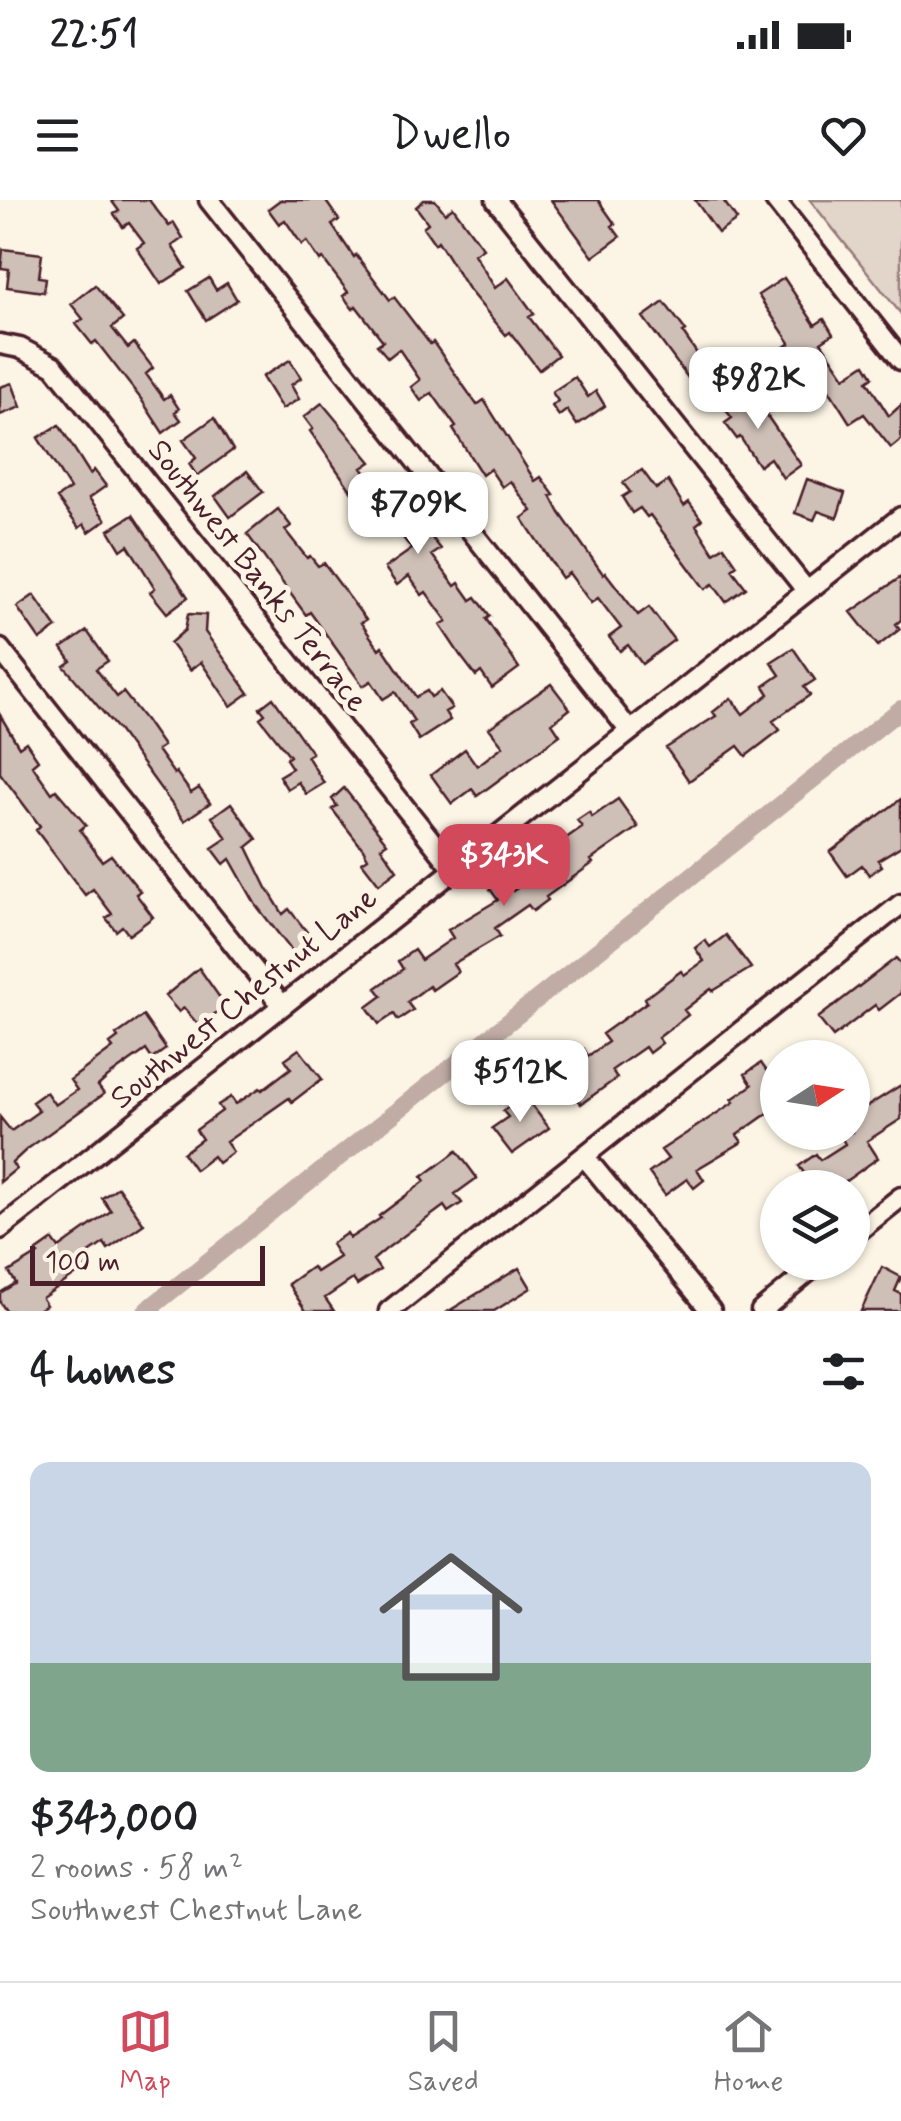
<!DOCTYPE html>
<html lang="en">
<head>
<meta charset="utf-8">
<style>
  :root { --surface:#fff; --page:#f6f6f6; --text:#202124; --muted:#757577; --line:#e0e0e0; --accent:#d1495b }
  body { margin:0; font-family:Mynerve,sans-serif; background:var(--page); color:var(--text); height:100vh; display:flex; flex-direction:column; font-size:38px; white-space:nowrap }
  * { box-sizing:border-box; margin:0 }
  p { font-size:32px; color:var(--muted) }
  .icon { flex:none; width:55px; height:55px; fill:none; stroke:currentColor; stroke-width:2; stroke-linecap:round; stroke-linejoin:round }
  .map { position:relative; height:1111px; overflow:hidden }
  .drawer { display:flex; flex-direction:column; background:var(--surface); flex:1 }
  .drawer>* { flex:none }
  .needle { width:65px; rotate:78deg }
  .tools { position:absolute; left:760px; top:840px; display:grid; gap:20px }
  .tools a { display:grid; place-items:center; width:110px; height:110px; border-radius:50%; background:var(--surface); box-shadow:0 2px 8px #0004; font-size:50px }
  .scale { position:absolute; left:30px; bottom:25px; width:235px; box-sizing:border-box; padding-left:10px; border:5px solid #4a1f2b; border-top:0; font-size:28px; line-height:35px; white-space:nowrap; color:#4a1f2b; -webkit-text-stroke:8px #fcf5e5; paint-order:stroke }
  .price { position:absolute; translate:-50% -85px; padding:0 22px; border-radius:20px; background:#fff; color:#222; font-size:32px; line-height:65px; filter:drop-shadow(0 2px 5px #0008) }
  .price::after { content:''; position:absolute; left:50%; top:60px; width:30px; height:22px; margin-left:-15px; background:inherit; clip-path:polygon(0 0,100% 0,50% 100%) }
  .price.on { background:var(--accent); color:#fff }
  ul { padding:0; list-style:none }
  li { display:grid; align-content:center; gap:20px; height:530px; padding:0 30px }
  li+li { border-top:2px solid var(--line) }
  li span { display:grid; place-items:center; height:310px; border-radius:20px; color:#555 }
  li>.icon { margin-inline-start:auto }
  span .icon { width:180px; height:180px; fill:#fffc; stroke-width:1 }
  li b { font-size:42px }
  h2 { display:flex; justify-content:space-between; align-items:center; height:120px; padding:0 30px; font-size:42px }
  .status { display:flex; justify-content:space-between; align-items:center; height:70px; padding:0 50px; background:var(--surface); direction:ltr }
  .status svg { height:28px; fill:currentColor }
  header { display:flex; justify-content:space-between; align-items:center; height:130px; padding:0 30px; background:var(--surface); font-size:45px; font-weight:600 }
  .tabs { display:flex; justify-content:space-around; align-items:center; height:140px; border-top:2px solid var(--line); background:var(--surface); font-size:28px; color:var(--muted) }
  .tabs a { display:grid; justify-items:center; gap:5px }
  .tabs .on { color:var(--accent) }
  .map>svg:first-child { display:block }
  .green { fill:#e2d5ca; stroke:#967a7a; stroke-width:2.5 }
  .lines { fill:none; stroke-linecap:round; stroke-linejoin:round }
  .canal { stroke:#c0aca5; stroke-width:18 }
  .building { fill:#cfc0b7; stroke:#4a1f2b; stroke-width:2.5 }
  .minor-casing { stroke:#4a1f2b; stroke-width:25 }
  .minor { stroke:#fcf5e5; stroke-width:18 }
  .labels { text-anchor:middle; stroke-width:10; stroke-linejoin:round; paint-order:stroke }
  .street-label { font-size:32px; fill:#4a1f2b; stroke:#fcf5e5 }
</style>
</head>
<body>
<div class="status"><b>22:51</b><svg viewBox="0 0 49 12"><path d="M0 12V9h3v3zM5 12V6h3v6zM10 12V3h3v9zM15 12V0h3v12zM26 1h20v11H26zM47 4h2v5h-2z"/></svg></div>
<header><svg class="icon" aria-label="menu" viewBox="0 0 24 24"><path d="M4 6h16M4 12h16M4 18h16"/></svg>Dwello<svg class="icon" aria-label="heart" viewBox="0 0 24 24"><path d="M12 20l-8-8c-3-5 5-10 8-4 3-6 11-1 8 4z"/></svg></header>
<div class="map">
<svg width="901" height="1111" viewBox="0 0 901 1111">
  <rect width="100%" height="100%" fill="#fcf5e5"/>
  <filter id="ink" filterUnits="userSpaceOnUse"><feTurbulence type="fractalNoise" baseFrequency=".01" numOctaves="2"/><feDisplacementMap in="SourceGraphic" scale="20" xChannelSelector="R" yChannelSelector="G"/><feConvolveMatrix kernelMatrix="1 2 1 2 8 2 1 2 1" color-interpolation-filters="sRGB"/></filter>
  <g filter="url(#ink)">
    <!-- green -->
    <path class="green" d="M 810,0 L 901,0 L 901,114 Z"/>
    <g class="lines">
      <!-- canal -->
      <path class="canal" d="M 146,1111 L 901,509"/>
    </g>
    <!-- building -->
    <path class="building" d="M 111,0 L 149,0 L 169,26 L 174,23 L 183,38 L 172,46 L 186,68 L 161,84 L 137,48 L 144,43 L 129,23 L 123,27 L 114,14 L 119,11 Z
      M 280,0 L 325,0 L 339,20 L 332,25 L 354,57 L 356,55 L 390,100 L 394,97 L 430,144 L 433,142 L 477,205 L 484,200 L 535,281 L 541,277 L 554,295 L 551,296 L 560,313 L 603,374 L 605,372 L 638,415 L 649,407 L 674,440 L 642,464 L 628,445 L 620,451 L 609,437 L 621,428 L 598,398 L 591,403 L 569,373 L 562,378 L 522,318 L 532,311 L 510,281 L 502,287 L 490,269 L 482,275 L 453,229 L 456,227 L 432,193 L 421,201 L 411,187 L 420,180 L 399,149 L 388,158 L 377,145 L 383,141 L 356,106 L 353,109 L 343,96 L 348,92 L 323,59 L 320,61 L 307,41 L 302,45 L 285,20 L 279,24 L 268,9 Z
      M 424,0 L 435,0 L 445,13 L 453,7 L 483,48 L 474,54 L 495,88 L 508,78 L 534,114 L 529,117 L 558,155 L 539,170 L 510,132 L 506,135 L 468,89 L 438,41 L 435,44 L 423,27 L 428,23 L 416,7 Z
      M 551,0 L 598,0 L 615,24 L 612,26 L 620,37 L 593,57 Z
      M 695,0 L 723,0 L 737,20 L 718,33 Z
      M 3,49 L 42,54 L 39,77 L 46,78 L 44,92 L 7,87 L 9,69 L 1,68 Z
      M 209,78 L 216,90 L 227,83 L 237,100 L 206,120 L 188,91 Z
      M 784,78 L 815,125 L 824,119 L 833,134 L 821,142 L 845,177 L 865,164 L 873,177 L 867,181 L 889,216 L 901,205 L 901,240 L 891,248 L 864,214 L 850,223 L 819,174 L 808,182 L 784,147 L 790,143 L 758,95 Z
      M 95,85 L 123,119 L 112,128 L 128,148 L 134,143 L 153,168 L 146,174 L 164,199 L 170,195 L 179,209 L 175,212 L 181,220 L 163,233 L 141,199 L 96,141 L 92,144 L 76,124 L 83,119 L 71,104 Z
      M 664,102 L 686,131 L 683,133 L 700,158 L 709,152 L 720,167 L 712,173 L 718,181 L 700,194 L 643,117 Z
      M 290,160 L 301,178 L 291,185 L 299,199 L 282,209 L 262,177 Z
      M 575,177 L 588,197 L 596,191 L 605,206 L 577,225 L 567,210 L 559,216 L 552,206 L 558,201 L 552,192 Z
      M 12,183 L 21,207 L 0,215 L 0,187 Z
      M 734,188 L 741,197 L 750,191 L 801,265 L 783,278 L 770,258 L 759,266 L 740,237 L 737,239 L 725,223 L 732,218 L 718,200 Z
      M 322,203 L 371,262 L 362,268 L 386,301 L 396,293 L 441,349 L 432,355 L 455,386 L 459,383 L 471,400 L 476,397 L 490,416 L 486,419 L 519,468 L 492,488 L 481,472 L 476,476 L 460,455 L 440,425 L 447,421 L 426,392 L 422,395 L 409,376 L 397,385 L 385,368 L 412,349 L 396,329 L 391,333 L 362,296 L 357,299 L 310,231 L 313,229 L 304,217 Z
      M 214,218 L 233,250 L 197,276 L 189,264 L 196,258 L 183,240 Z
      M 59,225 L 90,274 L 94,270 L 106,286 L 89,298 L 106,320 L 89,332 L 84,324 L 79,328 L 57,298 L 70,289 L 38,238 Z
      M 642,270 L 656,289 L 668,281 L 684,306 L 689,302 L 702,320 L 696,325 L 714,353 L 724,346 L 737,365 L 732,369 L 746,388 L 726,402 L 713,384 L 705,389 L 650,315 L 647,317 L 640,308 L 632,313 L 622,297 L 630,292 L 623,283 Z
      M 247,271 L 263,292 L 230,317 L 215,296 Z
      M 807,279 L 845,293 L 837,318 L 818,311 L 814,320 L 795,313 Z
      M 278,309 L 291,326 L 285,330 L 307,358 L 310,356 L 318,366 L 324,363 L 366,420 L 361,423 L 379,449 L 382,446 L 416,497 L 427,491 L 431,497 L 440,491 L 452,508 L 445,512 L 450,520 L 419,540 L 409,524 L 414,521 L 395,492 L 383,499 L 371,481 L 363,486 L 310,412 L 306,415 L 247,334 Z
      M 133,315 L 188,397 L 167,413 L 150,392 L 155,388 L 128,345 L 121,350 L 109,330 Z
      M 901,377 L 901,420 L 896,424 L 900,429 L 878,446 L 851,412 Z
      M 34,395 L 57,428 L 40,440 L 17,407 Z
      M 188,414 L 206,415 L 205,432 L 249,493 L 231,506 L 201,462 L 190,470 L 170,443 L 185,430 Z
      M 87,431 L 108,461 L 96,469 L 117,497 L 123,492 L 145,520 L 163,546 L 157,550 L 174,574 L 176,572 L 191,593 L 199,588 L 210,603 L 184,621 L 118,530 L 64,466 L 71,461 L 62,448 Z
      M 793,448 L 815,480 L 804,487 L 810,495 L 773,521 L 780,530 L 746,556 L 738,546 L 689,581 L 666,548 L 716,516 L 713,512 L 731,498 L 743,514 L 769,494 L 764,486 L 780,475 L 771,462 Z
      M 551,484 L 570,509 L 552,523 L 560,535 L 477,596 L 472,589 L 452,604 L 431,575 L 465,549 L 477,566 L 503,546 L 489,528 Z
      M 273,498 L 312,553 L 307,556 L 324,583 L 306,594 L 298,582 L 287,589 L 279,576 L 292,568 L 286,559 L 290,556 L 260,518 L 265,514 L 260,508 Z
      M 0,515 L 19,547 L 26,542 L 38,560 L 32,565 L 52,593 L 56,590 L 86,625 L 80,630 L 102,661 L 111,655 L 140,691 L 136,694 L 153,717 L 129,735 L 122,726 L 116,731 L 106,718 L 112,714 L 93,689 L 85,695 L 36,630 L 40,626 L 0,573 Z
      M 344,588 L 387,643 L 381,647 L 397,670 L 379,684 L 362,662 L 368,658 L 363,649 L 332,609 L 337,606 L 332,599 Z
      M 618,599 L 638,627 L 591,660 L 593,663 L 546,697 L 548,700 L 533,711 L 528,705 L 495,728 L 500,736 L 453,764 L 458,772 L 432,790 L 429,786 L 407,802 L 413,810 L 398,820 L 394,814 L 379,824 L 367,807 L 382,796 L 376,788 L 403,769 L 398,761 L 414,750 L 421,760 L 453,738 L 448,730 L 498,700 L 490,689 L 505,679 L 513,691 L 542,670 L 532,656 L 546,646 L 549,650 L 582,627 L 577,620 L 589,612 L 592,617 Z
      M 901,599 L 901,646 L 878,660 L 882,666 L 869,675 L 862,665 L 847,676 L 830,652 Z
      M 231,603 L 257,639 L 247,647 L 267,688 L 283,714 L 289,709 L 307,732 L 303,735 L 310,744 L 295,755 L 256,705 L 230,659 L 224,664 L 212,648 L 227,638 L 212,617 Z
      M 726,735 L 751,768 L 713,791 L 711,789 L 684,810 L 688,815 L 658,838 L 662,843 L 649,853 L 645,847 L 612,870 L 617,878 L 581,904 L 562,877 L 579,864 L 574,856 L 584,849 L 588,856 L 608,842 L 602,834 L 647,802 L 645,798 L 681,771 L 684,775 L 704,761 L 695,748 L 705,740 L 710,747 Z
      M 896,758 L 901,764 L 901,793 L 879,810 L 875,805 L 833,837 L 818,818 Z
      M 199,768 L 225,805 L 200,827 L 184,808 L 179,812 L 165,796 Z
      M 143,816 L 166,849 L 152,859 L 146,850 L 108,877 L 98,886 L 104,894 L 26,950 L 12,963 L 16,969 L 0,982 L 0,917 L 11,931 L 39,911 L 32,902 L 46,892 L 55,905 L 77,890 L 70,880 L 113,848 L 110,844 L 118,838 L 116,835 Z
      M 299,849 L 322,879 L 292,902 L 289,898 L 226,942 L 233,952 L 218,963 L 213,956 L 195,970 L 183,953 L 202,939 L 196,930 L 222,911 L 218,905 L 231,897 L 236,904 L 260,888 L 262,890 L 291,868 L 285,859 Z
      M 761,863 L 778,887 L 778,906 L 737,935 L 742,942 L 697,969 L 704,980 L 694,988 L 687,979 L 665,995 L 649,973 L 668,959 L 661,950 L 734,902 L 732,899 L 752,885 L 745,874 Z
      M 901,885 L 901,919 L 867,941 L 878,958 L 836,988 L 804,988 L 797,978 L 804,973 L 799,966 L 816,954 L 820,960 L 845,944 L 840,935 L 852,932 L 852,916 Z
      M 524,895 L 549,928 L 512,954 L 492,928 L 508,917 L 503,911 Z
      M 457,951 L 477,978 L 455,994 L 462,1003 L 448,1012 L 444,1006 L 386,1049 L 373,1060 L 380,1070 L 357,1085 L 353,1079 L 325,1098 L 334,1111 L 306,1111 L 288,1084 L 312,1067 L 316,1072 L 339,1057 L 331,1044 L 347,1033 L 350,1038 L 381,1018 L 379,1016 L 425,981 L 422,977 Z
      M 118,987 L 144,1024 L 108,1049 L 104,1043 L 82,1058 L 88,1066 L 42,1098 L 46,1105 L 36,1111 L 6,1111 L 0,1102 L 0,1093 L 16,1083 L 9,1072 L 38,1054 L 36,1052 L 53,1040 L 59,1048 L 111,1011 L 102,998 Z
      M 882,1067 L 901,1077 L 895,1091 L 901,1094 L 901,1111 L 861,1111 Z
      M 519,1068 L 531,1088 L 494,1111 L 449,1111 Z"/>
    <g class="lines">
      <!-- minor casing -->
      <g class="minor-casing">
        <path id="minor" d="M 209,0 L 629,530
          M 496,0 L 806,390
          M 775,0 L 901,160
          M 0,144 L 20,148 L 54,166 L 453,668
          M 0,449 L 281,804
          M 584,956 L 711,1111
          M 0,1029 L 901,317
          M 852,1036 L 901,997
          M 389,1111 L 901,704
          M 761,1111 L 820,1062"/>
      </g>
      <!-- minor -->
      <use href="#minor" class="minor"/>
    </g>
  </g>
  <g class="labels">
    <!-- street labels -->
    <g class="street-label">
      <text transform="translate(259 375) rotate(52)" y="11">Southwest Banks Terrace</text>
      <text transform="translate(243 797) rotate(-39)" y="11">Southwest Chestnut Lane</text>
    </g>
  </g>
</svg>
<div class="tools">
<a><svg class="needle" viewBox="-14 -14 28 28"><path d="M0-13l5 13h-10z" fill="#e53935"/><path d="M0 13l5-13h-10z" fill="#757577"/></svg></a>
<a><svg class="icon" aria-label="layers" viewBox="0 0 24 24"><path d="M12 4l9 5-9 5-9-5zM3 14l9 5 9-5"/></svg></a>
</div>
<div class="scale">100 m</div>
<b class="price" style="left:758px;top:232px">$982K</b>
<b class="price" style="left:418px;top:357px">$709K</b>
<b class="price on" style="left:504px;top:709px">$343K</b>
<b class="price" style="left:520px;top:925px">$512K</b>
</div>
<section class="drawer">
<h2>4 homes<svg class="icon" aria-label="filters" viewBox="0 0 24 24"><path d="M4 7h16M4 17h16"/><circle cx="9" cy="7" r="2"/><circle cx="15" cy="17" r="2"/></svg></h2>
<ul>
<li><span style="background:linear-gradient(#c9d6e8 65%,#7fa58c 0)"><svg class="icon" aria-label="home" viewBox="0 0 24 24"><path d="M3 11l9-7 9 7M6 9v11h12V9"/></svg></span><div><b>$343,000</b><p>2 rooms · 58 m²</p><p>Southwest Chestnut Lane</p></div></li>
</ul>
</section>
<nav class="tabs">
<a class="on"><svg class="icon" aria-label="map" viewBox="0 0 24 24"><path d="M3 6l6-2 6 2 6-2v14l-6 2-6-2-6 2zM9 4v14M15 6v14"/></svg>Map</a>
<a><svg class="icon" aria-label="saved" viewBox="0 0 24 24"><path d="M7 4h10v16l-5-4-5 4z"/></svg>Saved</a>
<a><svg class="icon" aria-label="home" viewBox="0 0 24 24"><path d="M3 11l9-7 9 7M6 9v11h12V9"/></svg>Home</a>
</nav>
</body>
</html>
